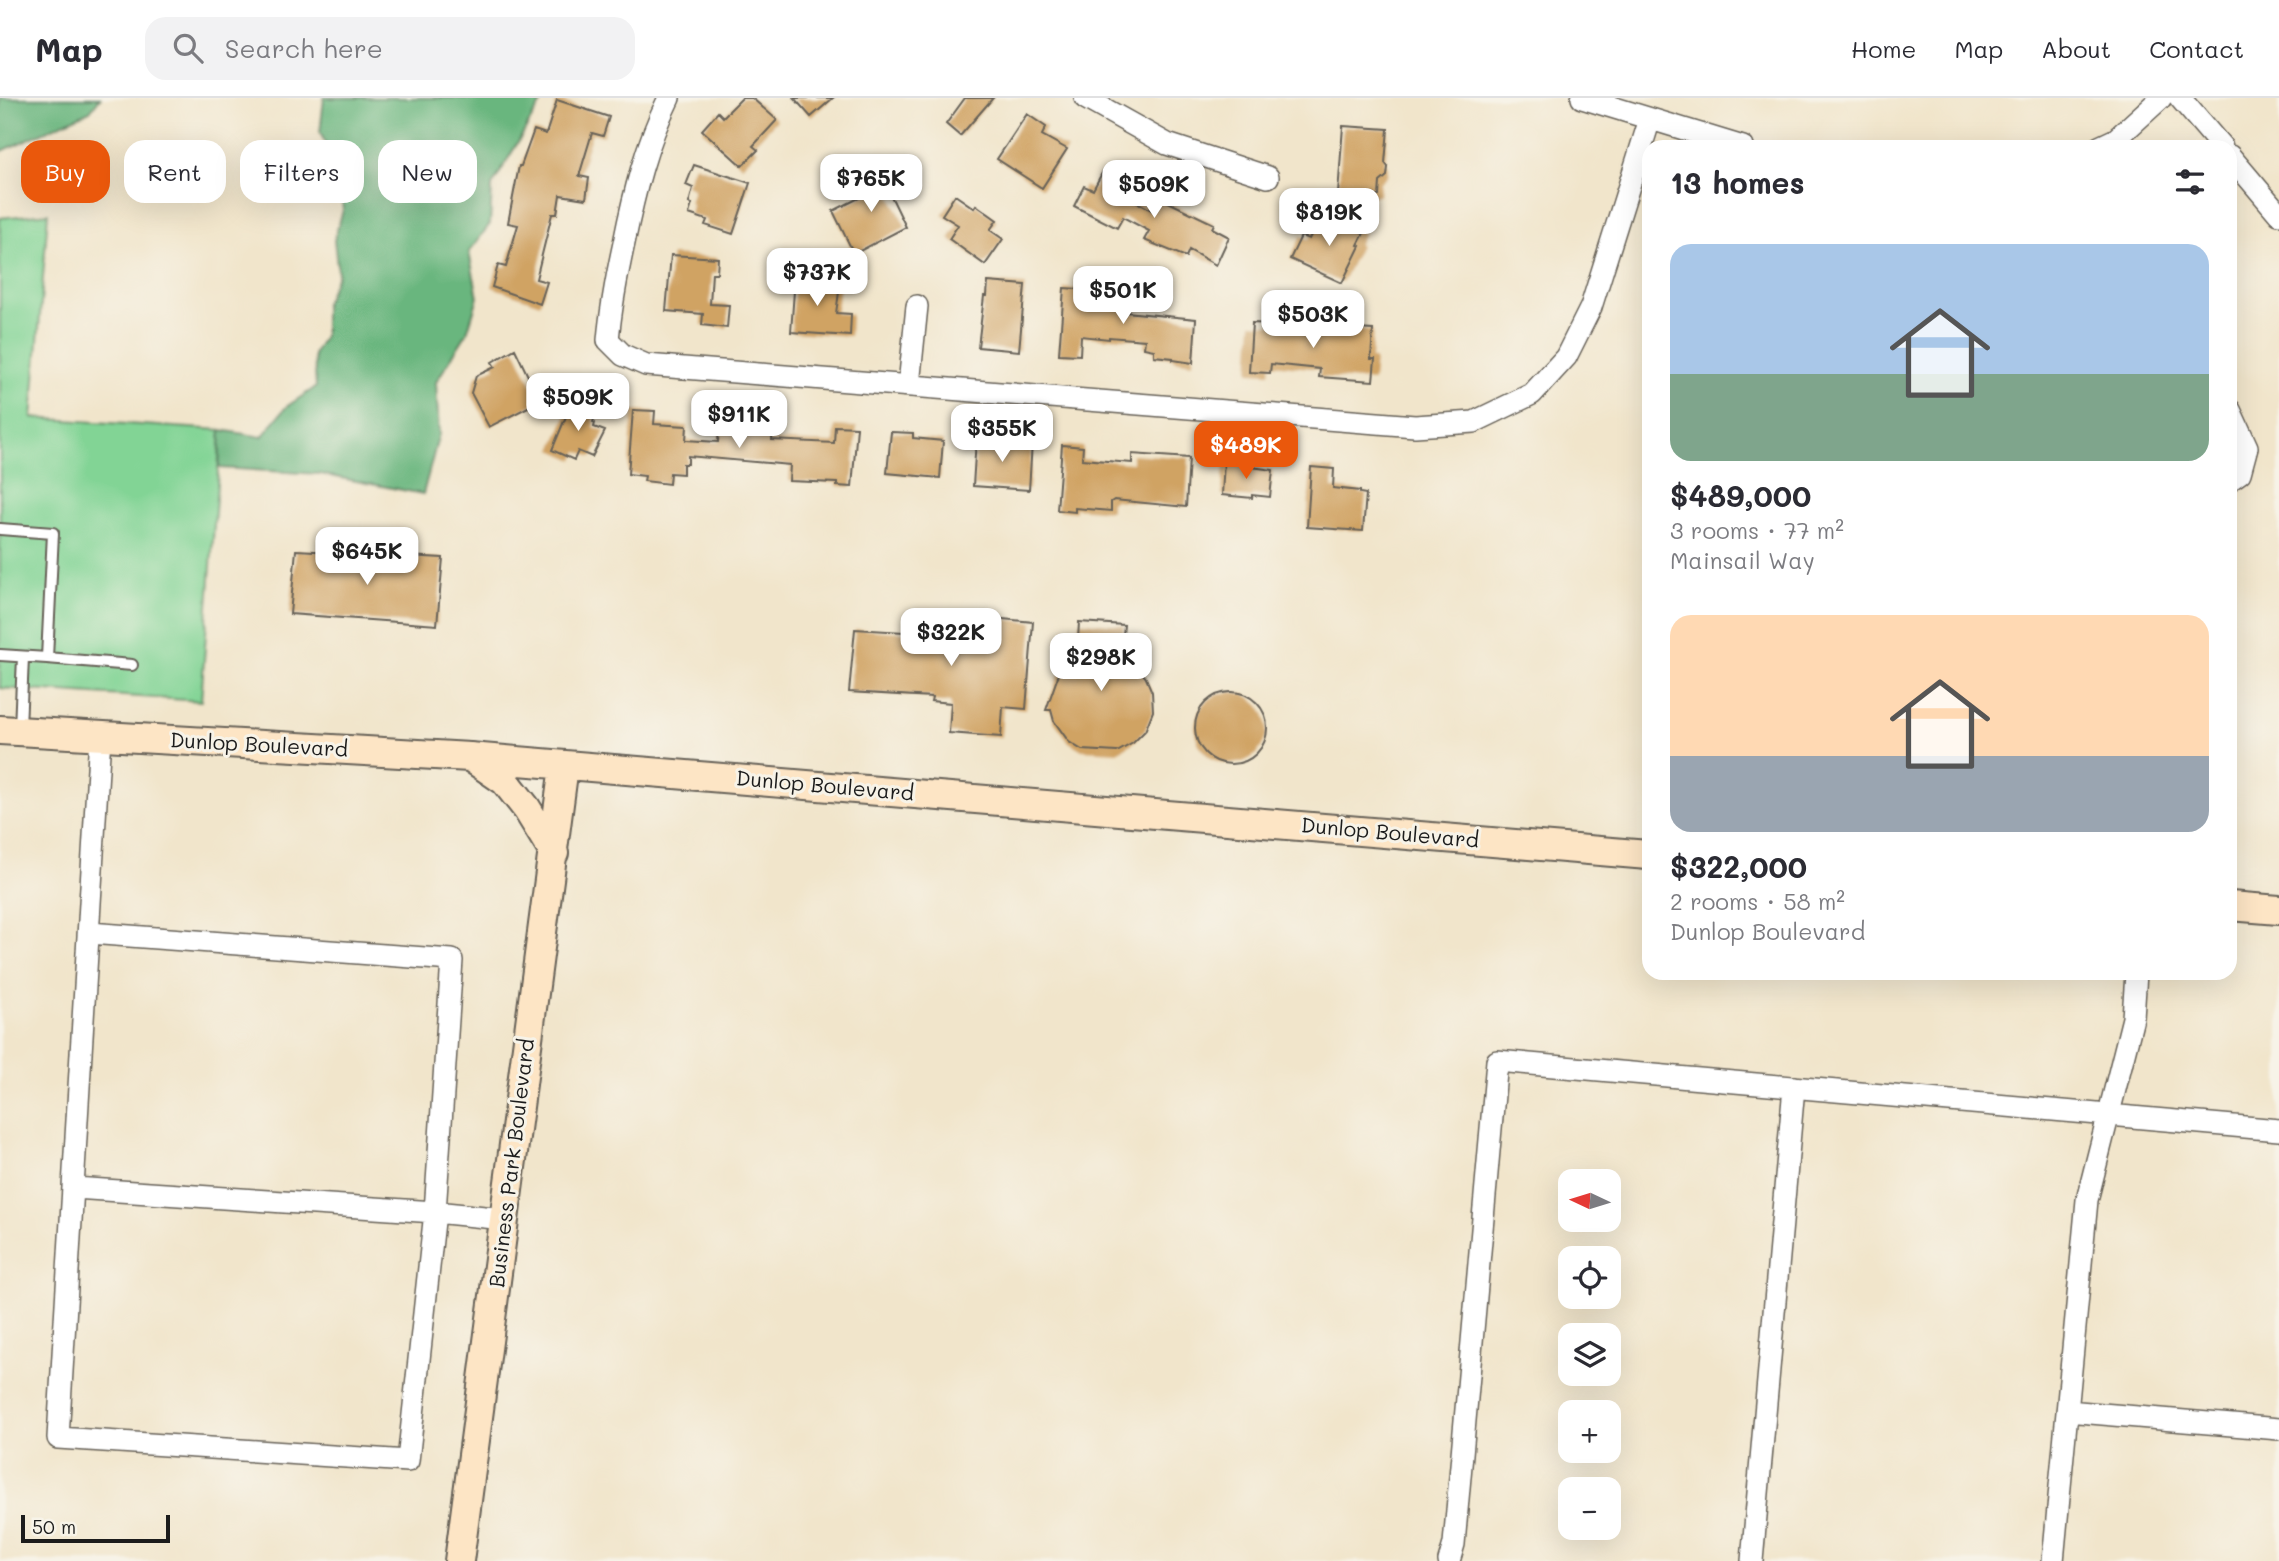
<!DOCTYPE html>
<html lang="en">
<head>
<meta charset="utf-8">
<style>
  :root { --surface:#fff; --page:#f2f2f3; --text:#2b2b33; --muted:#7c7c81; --line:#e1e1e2; --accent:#ea580c }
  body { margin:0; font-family:Mali,sans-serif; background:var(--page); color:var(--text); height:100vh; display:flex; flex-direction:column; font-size:26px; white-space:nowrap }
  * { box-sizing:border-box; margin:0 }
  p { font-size:23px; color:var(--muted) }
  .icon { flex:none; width:38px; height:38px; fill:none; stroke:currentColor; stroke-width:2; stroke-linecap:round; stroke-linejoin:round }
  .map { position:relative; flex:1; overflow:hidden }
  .drawer { position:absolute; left:1642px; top:42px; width:595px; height:840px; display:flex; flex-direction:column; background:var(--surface); border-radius:21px; box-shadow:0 7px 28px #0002 }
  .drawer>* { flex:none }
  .hud { position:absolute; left:21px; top:42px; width:665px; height:63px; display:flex; gap:14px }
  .needle { width:46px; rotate:274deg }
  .controls { position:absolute; left:1558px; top:1071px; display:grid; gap:14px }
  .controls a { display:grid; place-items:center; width:63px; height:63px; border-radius:14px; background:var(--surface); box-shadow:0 7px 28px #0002; font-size:35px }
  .scale { position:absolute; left:21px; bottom:18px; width:149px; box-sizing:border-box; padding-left:7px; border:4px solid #1c1c1c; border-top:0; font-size:19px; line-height:24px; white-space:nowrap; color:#1c1c1c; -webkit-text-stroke:5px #f7f3e8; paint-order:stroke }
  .price { position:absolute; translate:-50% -60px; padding:0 16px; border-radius:14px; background:#fff; color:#222; font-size:23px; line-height:46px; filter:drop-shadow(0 2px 4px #0008) }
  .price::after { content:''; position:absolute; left:50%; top:42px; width:21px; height:16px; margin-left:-10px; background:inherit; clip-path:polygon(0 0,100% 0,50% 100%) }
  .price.active { background:var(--accent); color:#fff }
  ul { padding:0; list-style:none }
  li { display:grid; align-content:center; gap:14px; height:371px; padding:0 28px }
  li span { display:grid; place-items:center; height:217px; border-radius:21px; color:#555 }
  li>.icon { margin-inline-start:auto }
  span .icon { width:126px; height:126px; fill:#fffc; stroke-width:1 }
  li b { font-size:30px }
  h2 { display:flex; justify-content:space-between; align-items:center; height:84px; padding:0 28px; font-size:30px }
  .pill { padding:0 24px; border-radius:21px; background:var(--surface); box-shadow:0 7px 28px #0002; font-size:24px; line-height:63px }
  .pill.active { background:var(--accent); color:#fff }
  header { display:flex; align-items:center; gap:42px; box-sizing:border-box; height:98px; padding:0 35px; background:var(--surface); border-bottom:2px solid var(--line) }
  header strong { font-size:33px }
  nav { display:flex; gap:38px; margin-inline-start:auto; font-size:24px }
  .search { width:490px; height:63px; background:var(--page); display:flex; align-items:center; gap:18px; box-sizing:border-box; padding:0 24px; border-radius:21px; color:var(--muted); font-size:26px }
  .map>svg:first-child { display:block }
  .green { fill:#82d495; stroke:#4f7858; stroke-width:2 }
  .forest { fill:#69b67e; stroke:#42694d; stroke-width:2 }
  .building { fill:#d0a363 }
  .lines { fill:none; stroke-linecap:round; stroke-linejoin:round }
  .lane-casing { stroke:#676259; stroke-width:14 }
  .street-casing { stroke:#676259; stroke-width:24 }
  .secondary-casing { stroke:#676259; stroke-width:32 }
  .lane { stroke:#fff; stroke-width:10 }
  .street { stroke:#fff; stroke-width:21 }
  .secondary { stroke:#fde5c5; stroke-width:28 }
  .labels { text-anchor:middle; stroke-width:6; stroke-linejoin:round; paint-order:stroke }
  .street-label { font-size:21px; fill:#1c1c1c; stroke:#f7f3e8 }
</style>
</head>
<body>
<header>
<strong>Map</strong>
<div class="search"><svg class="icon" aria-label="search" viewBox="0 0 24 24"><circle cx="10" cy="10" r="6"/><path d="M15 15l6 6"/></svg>Search here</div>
<nav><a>Home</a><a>Map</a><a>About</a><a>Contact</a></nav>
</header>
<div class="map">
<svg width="2279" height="1463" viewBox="0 0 2279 1463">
  <rect width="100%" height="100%" fill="#f7f3e8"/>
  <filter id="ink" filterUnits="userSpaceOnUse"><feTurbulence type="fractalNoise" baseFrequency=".0143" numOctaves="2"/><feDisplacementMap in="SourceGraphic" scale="14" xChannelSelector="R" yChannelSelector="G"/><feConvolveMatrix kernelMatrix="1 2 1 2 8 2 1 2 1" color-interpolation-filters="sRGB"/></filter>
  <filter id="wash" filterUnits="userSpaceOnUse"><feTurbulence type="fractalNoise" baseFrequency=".00686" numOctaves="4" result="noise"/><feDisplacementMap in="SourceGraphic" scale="28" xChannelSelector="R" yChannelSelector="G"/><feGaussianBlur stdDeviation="1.57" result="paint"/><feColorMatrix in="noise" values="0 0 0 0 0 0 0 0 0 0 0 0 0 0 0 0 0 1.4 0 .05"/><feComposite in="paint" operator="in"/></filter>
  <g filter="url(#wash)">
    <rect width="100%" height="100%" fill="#f1e5cb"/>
    <!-- green -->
    <path class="green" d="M 48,115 L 32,320 L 221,332 L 201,603 L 0,590 L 0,120 Z"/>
    <!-- forest -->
    <path class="forest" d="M 0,0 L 100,0 L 90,13 L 0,54 Z
      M 324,0 L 544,0 L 492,88 L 490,126 L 469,154 L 478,199 L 467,235 L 436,284 L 439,336 L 423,396 L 320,376 L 219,370 L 221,332 L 262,339 L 286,309 L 316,289 L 314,256 L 324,238 L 324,208 L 338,175 L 334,142 L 343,112 L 338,67 L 320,35 Z"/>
    <g id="blocks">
      <!-- building -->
      <path class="building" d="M 742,0 L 752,0 L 777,22 L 753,48 L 758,52 L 742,68 L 702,32 L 718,14 L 723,19 Z
        M 794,0 L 833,0 L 811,19 Z
        M 965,0 L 993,0 L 960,38 L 946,26 Z
        M 557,2 L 609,19 L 603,38 L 592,35 L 579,78 L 589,80 L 586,101 L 560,97 L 557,116 L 552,116 L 536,181 L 547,184 L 540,206 L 492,189 L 498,167 L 506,169 L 518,127 L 508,125 L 519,68 L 521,68 L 534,32 L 546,36 Z
        M 1027,16 L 1046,29 L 1042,37 L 1067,51 L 1042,90 L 997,61 Z
        M 1343,28 L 1388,31 L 1385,65 L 1388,69 L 1387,78 L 1380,84 L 1379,98 L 1338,96 Z
        M 694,67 L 750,85 L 733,136 L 705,127 L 707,122 L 689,116 L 692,106 L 689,105 L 693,90 L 686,87 Z
        M 888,69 L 899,92 L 890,96 L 906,129 L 854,156 L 833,113 L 873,93 L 866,79 Z
        M 1103,73 L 1123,84 L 1118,94 L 1153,113 L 1160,100 L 1214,126 L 1212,130 L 1229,139 L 1216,167 L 1189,152 L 1186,159 L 1144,142 L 1149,133 L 1123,119 L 1117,130 L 1074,108 L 1084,88 L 1093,92 Z
        M 955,97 L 974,110 L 976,107 L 997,122 L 990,132 L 1003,141 L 985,167 L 949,141 L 958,127 L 942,117 Z
        M 1322,115 L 1364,135 L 1358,147 L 1360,148 L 1342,185 L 1290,161 L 1301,138 L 1309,141 Z
        M 671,157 L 718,160 L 717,175 L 712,175 L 710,206 L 729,207 L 727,230 L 702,227 L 703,216 L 666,213 Z
        M 791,177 L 824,179 L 824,185 L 840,187 L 836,215 L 851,216 L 850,238 L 791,234 L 794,193 L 790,193 Z
        M 988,184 L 1025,187 L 1019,253 L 978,249 L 984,198 L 987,198 Z
        M 1064,190 L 1077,191 L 1081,195 L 1112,198 L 1112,204 L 1126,205 L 1126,214 L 1196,221 L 1193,265 L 1173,262 L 1173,260 L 1154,258 L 1154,252 L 1144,250 L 1145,242 L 1109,239 L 1109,241 L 1081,238 L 1080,257 L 1059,256 Z
        M 1252,225 L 1373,232 L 1371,261 L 1375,261 L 1373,283 L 1319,279 L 1320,271 L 1271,266 L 1270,275 L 1249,274 Z
        M 515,251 L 540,303 L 489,329 L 471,295 L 476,278 L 495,269 L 492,264 Z
        M 572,304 L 597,313 L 593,324 L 595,325 L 594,329 L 605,333 L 592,359 L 578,353 L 574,362 L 552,352 Z
        M 633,312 L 655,313 L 654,326 L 687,328 L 686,342 L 718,344 L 720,318 L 743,320 L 743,324 L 773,327 L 772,342 L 834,345 L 835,328 L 857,329 L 852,389 L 837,388 L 837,385 L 789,383 L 790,367 L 688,358 L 688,366 L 683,366 L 683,376 L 670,375 L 669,386 L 644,383 L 645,378 L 628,376 Z
        M 891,334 L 913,335 L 913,340 L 943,343 L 940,380 L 887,375 Z
        M 976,341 L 1032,345 L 1029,392 L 973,388 Z
        M 1062,347 L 1083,349 L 1082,361 L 1132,365 L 1132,356 L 1189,360 L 1186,409 L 1114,402 L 1111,404 L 1111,413 L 1075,410 L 1075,414 L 1057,412 Z
        M 1224,363 L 1244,364 L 1245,368 L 1273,372 L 1270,399 L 1252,397 L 1252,400 L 1222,397 Z
        M 1311,369 L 1334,371 L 1333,390 L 1360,393 L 1360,395 L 1366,396 L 1363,433 L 1307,429 Z
        M 296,452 L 443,460 L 437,527 L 290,516 Z
        M 939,515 L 1033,524 L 1026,611 L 1003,609 L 1001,639 L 949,635 L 951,605 L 931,603 L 932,599 L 849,594 L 855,531 L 937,536 Z
        M 1079,524 L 1124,527 L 1121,556 L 1137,568 L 1146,580 L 1152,594 L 1153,613 L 1145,633 L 1133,645 L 1117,654 L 1082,652 L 1069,644 L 1054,623 L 1051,612 L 1046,612 L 1058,578 L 1077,560 Z
        M1195 630a36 36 0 1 1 72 0a36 36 0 1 1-72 0Z"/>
    </g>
  </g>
  <g filter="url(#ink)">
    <use href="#blocks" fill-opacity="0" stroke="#676259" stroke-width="2"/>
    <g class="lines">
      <!-- lane casing -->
      <g class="lane-casing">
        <path id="lane" d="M 0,431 L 53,435 L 47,560 L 0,557
          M 47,560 L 132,567
          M 20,630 L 23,559"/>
      </g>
      <!-- street casing -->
      <g class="street-casing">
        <path id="street" d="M 669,0 C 646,46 634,95 624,145 C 617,177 611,209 608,242 L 623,257 L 646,267 L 1415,328 L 1474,324 L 1532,296 L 1566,259 L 1591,209 L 1650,21
          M 1085,0 L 1167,46 L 1268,79
          M 1582,0 L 1743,49
          M 2180,0 L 2222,49
          M 2099,49 L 2116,41 L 2161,0
          M 2230,58 L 2279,116
          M 909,287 L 917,208
          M 2230,312 L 2247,349 L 2240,375 L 2230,382
          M 89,835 L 452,862 L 435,1114 L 408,1363 L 58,1340 L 100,638
          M 74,1090 L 435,1114 L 505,1121
          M 2067,1313 L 2279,1331
          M 1449,1463 L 1454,1446 L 1497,963 L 2279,1032
          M 1752,1463 L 1794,989
          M 2053,1463 L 2087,1102 L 2133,920 L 2136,875"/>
      </g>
      <!-- secondary casing -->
      <g class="secondary-casing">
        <path id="secondary" d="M 0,632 L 470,659 L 1648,757
          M 473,661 L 505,683 L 527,711 L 554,755
          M 2230,808 L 2279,812
          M 459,1463 L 564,668"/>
      </g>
      <!-- lane -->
      <use href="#lane" class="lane"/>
      <!-- street -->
      <use href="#street" class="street"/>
      <!-- secondary -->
      <use href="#secondary" class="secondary"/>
    </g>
  </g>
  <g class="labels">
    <!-- street labels -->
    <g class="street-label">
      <text transform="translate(259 647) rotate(3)" y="7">Dunlop Boulevard</text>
      <text transform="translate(825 688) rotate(5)" y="7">Dunlop Boulevard</text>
      <text transform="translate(1390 735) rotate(5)" y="7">Dunlop Boulevard</text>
      <text transform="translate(512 1065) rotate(-83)" y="7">Business Park Boulevard</text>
    </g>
  </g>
</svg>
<div class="controls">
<a><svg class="needle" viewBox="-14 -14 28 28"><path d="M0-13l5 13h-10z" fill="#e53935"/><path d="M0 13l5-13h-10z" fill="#7c7c81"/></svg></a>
<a><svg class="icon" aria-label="locate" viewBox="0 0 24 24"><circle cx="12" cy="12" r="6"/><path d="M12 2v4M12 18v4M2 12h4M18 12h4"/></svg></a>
<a><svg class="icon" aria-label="layers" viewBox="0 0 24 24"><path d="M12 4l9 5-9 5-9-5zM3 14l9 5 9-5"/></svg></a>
<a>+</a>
<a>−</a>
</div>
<div class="scale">50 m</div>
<b class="price" style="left:871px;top:116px">$765K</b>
<b class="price" style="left:1154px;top:122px">$509K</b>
<b class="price" style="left:1329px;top:150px">$819K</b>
<b class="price" style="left:817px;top:210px">$737K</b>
<b class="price" style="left:1123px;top:228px">$501K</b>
<b class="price" style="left:1313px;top:252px">$503K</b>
<b class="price" style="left:578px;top:335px">$509K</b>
<b class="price" style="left:739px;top:352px">$911K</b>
<b class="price" style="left:1002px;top:366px">$355K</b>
<b class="price active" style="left:1246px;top:383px">$489K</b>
<b class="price" style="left:367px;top:489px">$645K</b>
<b class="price" style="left:951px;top:570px">$322K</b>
<b class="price" style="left:1101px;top:595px">$298K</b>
<div class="hud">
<a class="pill active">Buy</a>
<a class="pill">Rent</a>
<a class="pill">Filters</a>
<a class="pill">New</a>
</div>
<section class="drawer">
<h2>13 homes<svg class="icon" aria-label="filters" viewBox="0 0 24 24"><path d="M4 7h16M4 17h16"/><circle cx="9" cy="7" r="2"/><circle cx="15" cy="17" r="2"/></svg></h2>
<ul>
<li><span style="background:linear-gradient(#a9c7e8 60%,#7fa58c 0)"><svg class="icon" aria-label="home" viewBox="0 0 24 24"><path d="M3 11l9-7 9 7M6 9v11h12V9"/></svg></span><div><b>$489,000</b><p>3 rooms · 77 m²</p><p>Mainsail Way</p></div></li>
<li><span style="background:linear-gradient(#ffd9b3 65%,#9aa5b1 0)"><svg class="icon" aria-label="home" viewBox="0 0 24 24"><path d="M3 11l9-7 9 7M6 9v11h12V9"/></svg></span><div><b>$322,000</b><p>2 rooms · 58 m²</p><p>Dunlop Boulevard</p></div></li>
</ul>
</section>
</div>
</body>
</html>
